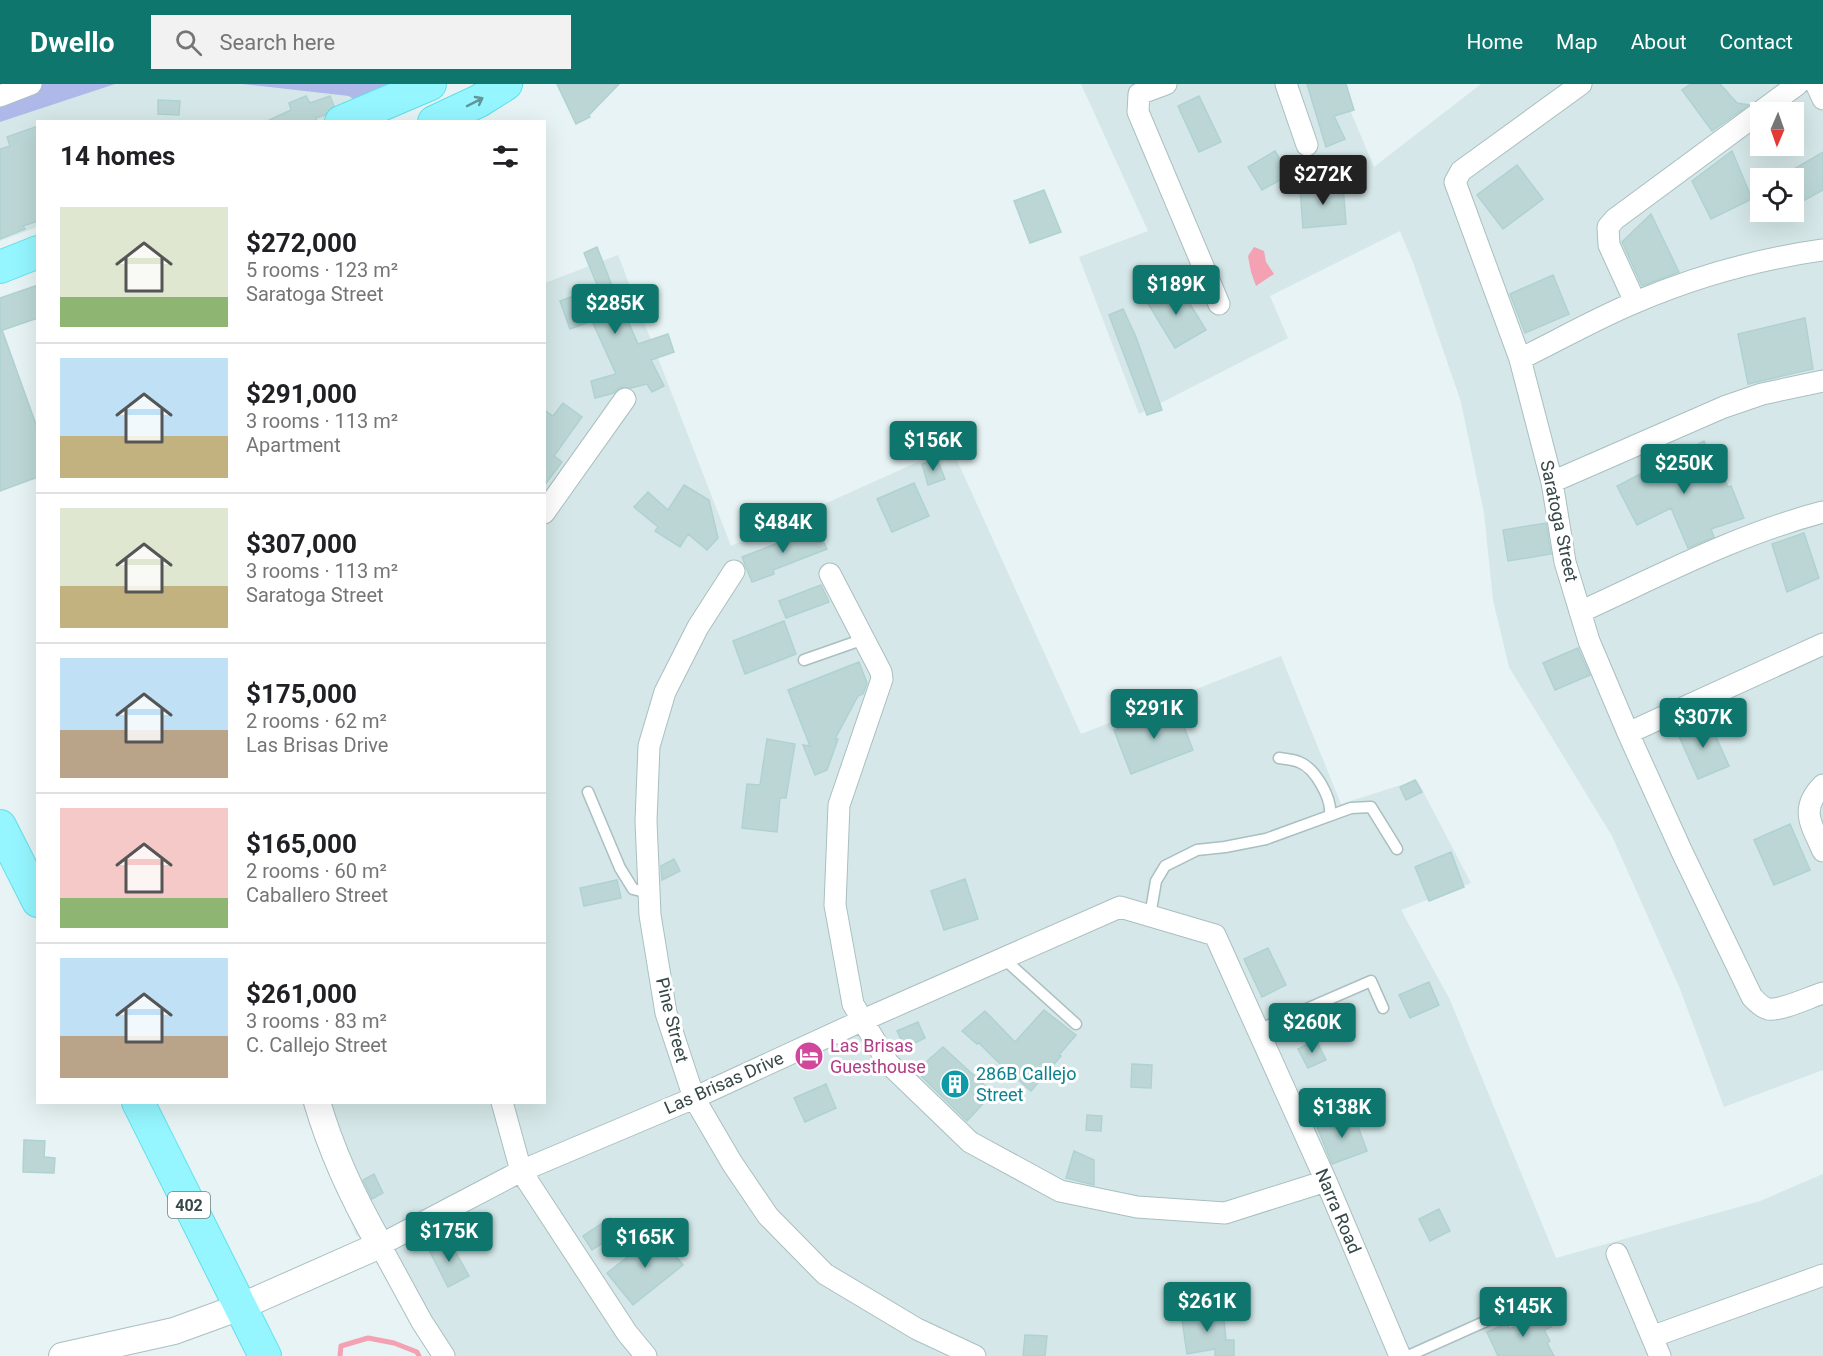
<!DOCTYPE html>
<html lang="en">
<head>
<meta charset="utf-8">
<style>
  :root { --surface:#fff; --page:#f2f2f2; --text:#202124; --muted:#757577; --line:#e0e0e0; --accent:#0f766e }
  body { margin:0; font-family:Roboto,sans-serif; background:var(--page); color:var(--text); height:100vh; display:flex; flex-direction:column; font-size:22px; white-space:nowrap }
  * { box-sizing:border-box; margin:0 }
  p { font-size:20px; color:var(--muted) }
  .icon { flex:none; width:33px; height:33px; fill:none; stroke:currentColor; stroke-width:2; stroke-linecap:round; stroke-linejoin:round }
  .map { position:relative; flex:1; overflow:hidden }
  .panel { position:absolute; left:36px; top:36px; width:510px; height:984px; display:flex; flex-direction:column; background:var(--surface); border-radius:0px; box-shadow:0 6px 24px #0002 }
  .panel>* { flex:none }
  .needle { width:39px; rotate:182deg }
  .tools { position:absolute; left:1750px; top:18px; display:grid; gap:12px }
  .tools a { display:grid; place-items:center; width:54px; height:54px; border-radius:0px; background:var(--surface); box-shadow:0 6px 24px #0002; font-size:30px }
  .price { position:absolute; translate:-50% -51px; padding:0 14px; border-radius:6px; background:var(--accent); color:#fff; font-size:20px; line-height:39px; filter:drop-shadow(0 2px 3px #0008) }
  .price::after { content:''; position:absolute; left:50%; top:36px; width:18px; height:14px; margin-left:-9px; background:inherit; clip-path:polygon(0 0,100% 0,50% 100%) }
  .price.current { background:#222; color:#fff }
  ul { padding:0; list-style:none }
  li { display:flex; align-items:center; gap:18px; height:150px; padding:0 24px }
  li+li { border-top:2px solid var(--line) }
  li span { display:grid; place-items:center; flex:none; width:168px; height:120px; border-radius:0px; color:#555 }
  li>.icon { margin-inline-start:auto }
  span .icon { width:72px; height:72px; fill:#fffc; stroke-width:1 }
  li b { font-size:26px }
  h2 { display:flex; justify-content:space-between; align-items:center; height:72px; padding:0 24px; font-size:26px }
  header { display:flex; align-items:center; gap:36px; box-sizing:border-box; height:84px; padding:0 30px; background:var(--accent); color:#fff }
  header strong { font-size:28px }
  nav { display:flex; gap:33px; margin-inline-start:auto; font-size:21px }
  .search { width:420px; height:54px; background:var(--page); display:flex; align-items:center; gap:15px; box-sizing:border-box; padding:0 21px; border-radius:0px; color:var(--muted); font-size:22px }
  .map>svg:first-child { display:block }
  .residential { fill:#d5e7e8; fill-rule:evenodd }
  .green { fill:#aeb9ea }
  .water { fill:#f3a1b3 }
  .lines { fill:none; stroke-linecap:round; stroke-linejoin:round }
  .stream { stroke:#f3a1b3; stroke-width:5 }
  .building { fill:#bcd6d6; stroke:#afd2d1; stroke-width:1.5 }
  .service-casing { stroke:#a9bfc0; stroke-width:13 }
  .minor-casing { stroke:#a9bfc0; stroke-width:23 }
  .tertiary-casing { stroke:#a9bfc0; stroke-width:28 }
  .primary-casing { stroke:#61dfe9; stroke-width:34 }
  .service { stroke:#fff; stroke-width:10 }
  .minor { stroke:#fff; stroke-width:21 }
  .tertiary { stroke:#fff; stroke-width:26 }
  .primary { stroke:#95f6ff; stroke-width:32 }
  .oneway { stroke:#61969a }
  .labels { text-anchor:middle; stroke-width:6; stroke-linejoin:round; paint-order:stroke }
  .shield { fill:#fff; stroke:#727f7e; stroke-width:1.5 }
  .shield-label { font-size:16px; font-weight:bold; fill:#364847 }
  .street-label { font-size:18px; fill:#364847; stroke:#fff }
  .hotel-label { font-size:18px; fill:#b23c85; stroke:#fff; text-anchor:start }
  .culture-label { font-size:18px; fill:#0d838f; stroke:#fff; text-anchor:start }
</style>
</head>
<body>
<header>
<strong>Dwello</strong>
<div class="search"><svg class="icon" aria-label="search" viewBox="0 0 24 24"><circle cx="10" cy="10" r="6"/><path d="M15 15l6 6"/></svg>Search here</div>
<nav><a>Home</a><a>Map</a><a>About</a><a>Contact</a></nav>
</header>
<div class="map">
<svg width="1823" height="1272" viewBox="0 0 1823 1272">
  <rect width="100%" height="100%" fill="#e7f3f4"/>
  <!-- residential -->
  <path class="residential" d="M 109,0 L 254,0 L 348,10 L 363,23 L 329,38 L 38,38 L 37,143 L 0,157 L 0,36 Z
    M 1081,0 L 1339,0 L 1374,83 L 1481,0 L 1823,0 L 1823,986 L 1724,1023 L 1680,905 L 1612,752 L 1509,583 L 1493,516 L 1484,429 L 1461,318 L 1414,181 L 1400,147 L 1270,212 L 1288,254 L 1139,330 L 1079,173 L 1148,147 ZM 1761,28 L 1794,28 L 1794,62 L 1761,62 ZM 1761,94 L 1794,94 L 1794,128 L 1761,128 Z
    M 618,171 L 731,462 L 951,363 L 1081,650 L 1281,572 L 1341,720 L 1417,696 L 1471,799 L 1401,826 L 1450,916 L 1556,1174 L 1760,1117 L 1823,1090 L 1823,1272 L 439,1272 L 383,1177 L 356,1151 L 303,1019 L 544,1018 L 545,199 Z"/>
  <!-- green -->
  <path class="green" d="M 0,0 L 115,0 L 0,38 Z
    M 242,0 L 412,0 L 363,23 L 349,12 Z"/>
  <!-- water -->
  <path class="water" d="M 1254,163 L 1264,167 L 1266,178 L 1274,190 L 1256,202 L 1251,188 L 1248,172 Z"/>
  <g class="lines">
    <!-- stream -->
    <path class="stream" d="M 340,1272 L 341,1262 L 368,1254 L 394,1259 L 417,1268 L 419,1272"/>
  </g>
  <!-- building -->
  <path class="building" d="M 557,0 L 619,0 L 589,31 L 590,33 L 576,40 Z
    M 1307,0 L 1346,0 L 1354,26 L 1334,32 L 1345,55 L 1326,63 Z
    M 1691,0 L 1720,0 L 1737,19 L 1749,21 L 1712,47 L 1682,6 Z
    M 306,12 L 310,19 L 330,12 L 334,22 L 325,31 L 316,34 L 317,38 L 265,38 L 291,26 L 289,19 Z
    M 1199,12 L 1221,58 L 1199,68 L 1178,22 Z
    M 158,16 L 180,17 L 179,31 L 158,30 Z
    M 38,42 L 38,137 L 23,142 L 25,145 L 0,155 L 0,65 L 10,62 L 7,53 Z
    M 1275,67 L 1289,91 L 1262,106 L 1248,83 Z
    M 1732,67 L 1752,115 L 1711,135 L 1692,97 Z
    M 1823,68 L 1823,106 L 1801,118 L 1794,113 L 1794,85 Z
    M 1517,81 L 1543,115 L 1503,145 L 1477,111 Z
    M 1343,101 L 1346,140 L 1303,144 L 1300,104 Z
    M 1044,106 L 1061,148 L 1030,159 L 1014,117 Z
    M 1651,130 L 1679,188 L 1642,202 L 1622,158 Z
    M 597,163 L 626,238 L 628,237 L 638,260 L 668,250 L 674,268 L 651,276 L 664,302 L 652,308 L 647,300 L 631,304 L 620,303 L 614,309 L 595,314 L 591,297 L 616,290 L 592,237 L 570,245 L 560,217 L 598,203 L 584,169 Z
    M 1553,191 L 1569,230 L 1525,249 L 1510,210 Z
    M 1177,199 L 1206,246 L 1175,264 L 1147,218 Z
    M 38,201 L 38,234 L 0,247 L 0,214 Z
    M 1123,225 L 1136,253 L 1162,326 L 1147,331 L 1109,231 Z
    M 1805,234 L 1813,285 L 1748,300 L 1738,250 Z
    M 2,246 L 38,346 L 38,393 L 0,407 L 0,247 Z
    M 563,319 L 582,333 L 554,372 L 562,378 L 544,402 L 544,326 L 553,332 Z
    M 1704,357 L 1728,403 L 1731,402 L 1744,434 L 1711,445 L 1714,453 L 1688,464 L 1671,424 L 1637,441 L 1617,402 Z
    M 937,375 L 945,395 L 928,401 L 922,380 Z
    M 914,399 L 929,432 L 892,448 L 877,415 Z
    M 684,401 L 709,416 L 718,454 L 707,466 L 688,450 L 680,463 L 655,447 L 658,443 L 634,423 L 648,408 L 668,426 Z
    M 1546,439 L 1551,470 L 1508,477 L 1503,446 Z
    M 805,445 L 808,450 L 817,445 L 827,465 L 773,486 L 774,490 L 752,498 L 742,473 L 778,459 L 777,458 Z
    M 1804,449 L 1819,494 L 1787,508 L 1772,460 Z
    M 821,501 L 829,518 L 786,534 L 779,517 Z
    M 784,537 L 796,570 L 745,590 L 733,557 Z
    M 1578,564 L 1590,591 L 1555,606 L 1543,579 Z
    M 859,578 L 867,599 L 863,610 L 858,612 L 835,655 L 838,655 L 827,686 L 815,691 L 803,661 L 810,662 L 788,606 Z
    M 1176,622 L 1193,666 L 1131,690 L 1114,646 Z
    M 1708,635 L 1729,682 L 1698,695 L 1677,648 Z
    M 767,655 L 795,660 L 786,714 L 780,714 L 777,748 L 742,744 L 747,700 L 760,701 Z
    M 1415,696 L 1422,708 L 1406,716 L 1400,703 Z
    M 1790,740 L 1810,786 L 1774,801 L 1754,756 Z
    M 1451,768 L 1464,803 L 1429,817 L 1415,783 Z
    M 674,775 L 680,787 L 662,796 L 661,782 Z
    M 965,795 L 978,835 L 944,846 L 931,807 Z
    M 617,796 L 621,814 L 584,822 L 580,804 Z
    M 1268,864 L 1286,901 L 1262,913 L 1244,875 Z
    M 1429,898 L 1439,921 L 1410,934 L 1399,911 Z
    M 1044,926 L 1076,951 L 1059,971 L 1061,972 L 1031,1007 L 998,978 L 979,959 L 977,960 L 962,947 L 985,927 L 1015,958 Z
    M 918,938 L 925,954 L 905,964 L 897,947 Z
    M 1316,956 L 1326,976 L 1308,984 L 1298,965 Z
    M 943,963 L 993,1009 L 967,1037 L 916,987 Z
    M 1132,980 L 1152,981 L 1151,1004 L 1131,1003 Z
    M 826,1000 L 836,1024 L 805,1038 L 794,1014 Z
    M 1353,1029 L 1367,1067 L 1332,1080 L 1317,1043 Z
    M 1087,1031 L 1102,1032 L 1101,1047 L 1086,1046 Z
    M 24,1056 L 45,1057 L 44,1073 L 55,1074 L 54,1089 L 23,1088 Z
    M 1074,1067 L 1094,1076 L 1094,1101 L 1066,1094 Z
    M 374,1090 L 383,1109 L 372,1115 L 363,1096 Z
    M 1439,1125 L 1450,1147 L 1430,1157 L 1419,1135 Z
    M 610,1134 L 619,1148 L 592,1166 L 583,1152 Z
    M 657,1150 L 683,1181 L 633,1221 L 607,1189 Z
    M 449,1156 L 469,1192 L 448,1203 L 429,1166 Z
    M 1542,1223 L 1551,1243 L 1544,1246 L 1550,1257 L 1547,1259 L 1554,1272 L 1498,1272 L 1487,1248 L 1507,1239 L 1509,1245 L 1532,1235 L 1531,1228 Z
    M 1223,1225 L 1226,1256 L 1234,1256 L 1234,1272 L 1215,1272 L 1215,1265 L 1187,1270 L 1181,1229 Z
    M 1025,1251 L 1047,1252 L 1045,1272 L 1023,1272 Z"/>
  <g class="lines">
    <!-- service casing -->
    <g class="service-casing">
      <path id="service" d="M 804,576 L 864,555
        M 1279,674 C 1285,675 1292,675 1299,678 C 1315,684 1332,714 1330,731
        M 588,708 L 620,784 L 633,805 L 649,809
        M 1150,832 L 1156,797 L 1165,782 L 1197,766 L 1225,763 L 1266,755 L 1351,724 L 1371,723 L 1397,765
        M 1003,874 L 1076,940
        M 1258,946 L 1371,897 L 1383,924
        M 1408,1272 L 1493,1234"/>
    </g>
    <!-- minor casing -->
    <g class="minor-casing">
      <path id="minor" d="M 1166,0 L 1139,10 L 1138,28 L 1219,220
        M 1286,0 L 1307,61
        M 1581,0 L 1461,87 L 1455,98 L 1520,275 L 1552,398 L 1565,478 L 1589,557 L 1628,649 L 1682,768 L 1752,913 C 1757,918 1761,923 1768,925 C 1781,927 1810,913 1823,909
        M 1816,0 L 1823,15
        M 0,12 L 31,0
        M 1635,218 L 1609,161 L 1608,143 L 1615,135 L 1798,0
        M 1520,275 C 1559,256 1597,234 1636,218 C 1697,192 1758,175 1823,166
        M 1552,398 L 1724,323 L 1762,310 L 1823,297
        M 544,429 L 625,315
        M 734,487 L 698,543 L 665,608 L 649,662 L 646,737 L 650,831 L 666,929 L 694,1014 L 732,1079 L 768,1132 L 825,1190 L 917,1245 L 975,1272
        M 830,490 L 881,588 L 882,595 L 839,721 L 835,821 L 853,920 L 888,979 L 970,1058 L 1060,1107 L 1137,1123 L 1225,1129 L 1326,1097
        M 1580,528 C 1659,492 1738,450 1823,428
        M 1628,649 L 1823,560
        M 1823,701 C 1799,725 1811,740 1823,767
        M 502,1018 L 521,1087 L 627,1249 L 646,1272
        M 1617,1170 L 1660,1272
        M 1654,1252 L 1823,1191
        M 444,1272 L 422,1238 L 380,1161 L 521,1087 L 694,1014 L 861,937 L 1120,823 L 1215,851 L 1326,1097 L 1400,1272"/>
    </g>
    <!-- tertiary casing -->
    <g class="tertiary-casing">
      <path id="tertiary" d="M 62,1272 L 174,1247 L 240,1223 L 380,1161 C 354,1116 332,1069 317,1018"/>
    </g>
    <!-- primary casing -->
    <g class="primary-casing">
      <path id="primary" d="M 341,38 L 430,0
        M 434,38 L 479,17 L 506,0
        M 0,183 L 38,168
        M 0,742 L 38,817
        M 138,1018 L 265,1272"/>
    </g>
    <!-- service -->
    <use href="#service" class="service"/>
    <!-- minor -->
    <use href="#minor" class="minor"/>
    <!-- tertiary -->
    <use href="#tertiary" class="tertiary"/>
    <!-- primary -->
    <use href="#primary" class="primary"/>
  </g>
  <!-- one-way arrows -->
  <defs><path id="oneway-shaft" d="M-6 0H5M1.5-3L5.5 0L1.5 3" fill="none" stroke-width="1.6" stroke-linecap="round" stroke-linejoin="round" transform="scale(1.5)"/></defs>
  <use class="oneway" href="#oneway-shaft" transform="translate(475 18) rotate(-27)"/>
  <!-- icons -->
  <defs>
    <g id="hotel-disc" transform="scale(1.5)"><circle r="9.5" fill="#d1479c" stroke="#fff"/><path d="M-6-4.5h1.5V1H6V5H4.5V3h-9V5H-6ZM-4 0a1.8 1.8 0 1 1 3.6 0ZM.5 0V-2.5h3Q6-2.5 6 0Z" fill="#fff"/></g>
    <g id="building-disc" transform="scale(1.5)"><circle r="9.5" fill="#0f9aa8" stroke="#fff"/><path d="M-4-6H4V6H1V3H-1V6H-4ZM-2.5-4.3h1.7v1.8h-1.7ZM.8-4.3h1.7v1.8H.8ZM-2.5-1h1.7V.8h-1.7ZM.8-1h1.7V.8H.8Z" fill="#fff"/></g>
  </defs>
  <g fill-rule="evenodd">
    <use href="#hotel-disc" x="809" y="972"/>
    <use href="#building-disc" x="955" y="1000"/>
  </g>
  <g class="labels">
    <!-- shield labels -->
    <rect class="shield" x="168" y="1108" width="42" height="26" rx="4.5"/>
    <g class="shield-label">
      <text x="189" y="1127">402</text>
    </g>
    <!-- street labels -->
    <g class="street-label">
      <text transform="translate(1559 437) rotate(78)" y="6">Saratoga Street</text>
      <text transform="translate(672 936) rotate(76)" y="6">Pine Street</text>
      <text transform="translate(724 999) rotate(-24)" y="6">Las Brisas Drive</text>
      <text transform="translate(1338 1127) rotate(67)" y="6">Narra Road</text>
    </g>
    <!-- hotel labels -->
    <g class="hotel-label">
      <text x="830" y="968">Las Brisas<tspan x="830" dy="21">Guesthouse</tspan></text>
    </g>
    <!-- culture labels -->
    <g class="culture-label">
      <text x="976" y="996">286B Callejo<tspan x="976" dy="21">Street</tspan></text>
    </g>
  </g>
</svg>
<div class="tools">
<a><svg class="needle" viewBox="-14 -14 28 28"><path d="M0-13l5 13h-10z" fill="#e53935"/><path d="M0 13l5-13h-10z" fill="#757577"/></svg></a>
<a><svg class="icon" aria-label="locate" viewBox="0 0 24 24"><circle cx="12" cy="12" r="6"/><path d="M12 2v4M12 18v4M2 12h4M18 12h4"/></svg></a>
</div>
<b class="price current" style="left:1323px;top:122px">$272K</b>
<b class="price" style="left:1176px;top:232px">$189K</b>
<b class="price" style="left:615px;top:251px">$285K</b>
<b class="price" style="left:933px;top:388px">$156K</b>
<b class="price" style="left:1684px;top:411px">$250K</b>
<b class="price" style="left:783px;top:470px">$484K</b>
<b class="price" style="left:1154px;top:656px">$291K</b>
<b class="price" style="left:1703px;top:665px">$307K</b>
<b class="price" style="left:1312px;top:970px">$260K</b>
<b class="price" style="left:1342px;top:1055px">$138K</b>
<b class="price" style="left:449px;top:1179px">$175K</b>
<b class="price" style="left:645px;top:1185px">$165K</b>
<b class="price" style="left:1207px;top:1249px">$261K</b>
<b class="price" style="left:1523px;top:1254px">$145K</b>
<section class="panel">
<h2>14 homes<svg class="icon" aria-label="filters" viewBox="0 0 24 24"><path d="M4 7h16M4 17h16"/><circle cx="9" cy="7" r="2"/><circle cx="15" cy="17" r="2"/></svg></h2>
<ul>
<li><span style="background:linear-gradient(#dfe7d0 75%,#8fb573 0)"><svg class="icon" aria-label="home" viewBox="0 0 24 24"><path d="M3 11l9-7 9 7M6 9v11h12V9"/></svg></span><div><b>$272,000</b><p>5 rooms · 123 m²</p><p>Saratoga Street</p></div></li>
<li><span style="background:linear-gradient(#bfe0f5 65%,#c2b280 0)"><svg class="icon" aria-label="home" viewBox="0 0 24 24"><path d="M3 11l9-7 9 7M6 9v11h12V9"/></svg></span><div><b>$291,000</b><p>3 rooms · 113 m²</p><p>Apartment</p></div></li>
<li><span style="background:linear-gradient(#dfe7d0 65%,#c2b280 0)"><svg class="icon" aria-label="home" viewBox="0 0 24 24"><path d="M3 11l9-7 9 7M6 9v11h12V9"/></svg></span><div><b>$307,000</b><p>3 rooms · 113 m²</p><p>Saratoga Street</p></div></li>
<li><span style="background:linear-gradient(#bfe0f5 60%,#b9a48a 0)"><svg class="icon" aria-label="home" viewBox="0 0 24 24"><path d="M3 11l9-7 9 7M6 9v11h12V9"/></svg></span><div><b>$175,000</b><p>2 rooms · 62 m²</p><p>Las Brisas Drive</p></div></li>
<li><span style="background:linear-gradient(#f6c9c9 75%,#8fb573 0)"><svg class="icon" aria-label="home" viewBox="0 0 24 24"><path d="M3 11l9-7 9 7M6 9v11h12V9"/></svg></span><div><b>$165,000</b><p>2 rooms · 60 m²</p><p>Caballero Street</p></div></li>
<li><span style="background:linear-gradient(#bfe0f5 65%,#b9a48a 0)"><svg class="icon" aria-label="home" viewBox="0 0 24 24"><path d="M3 11l9-7 9 7M6 9v11h12V9"/></svg></span><div><b>$261,000</b><p>3 rooms · 83 m²</p><p>C. Callejo Street</p></div></li>
</ul>
</section>
</div>
</body>
</html>
